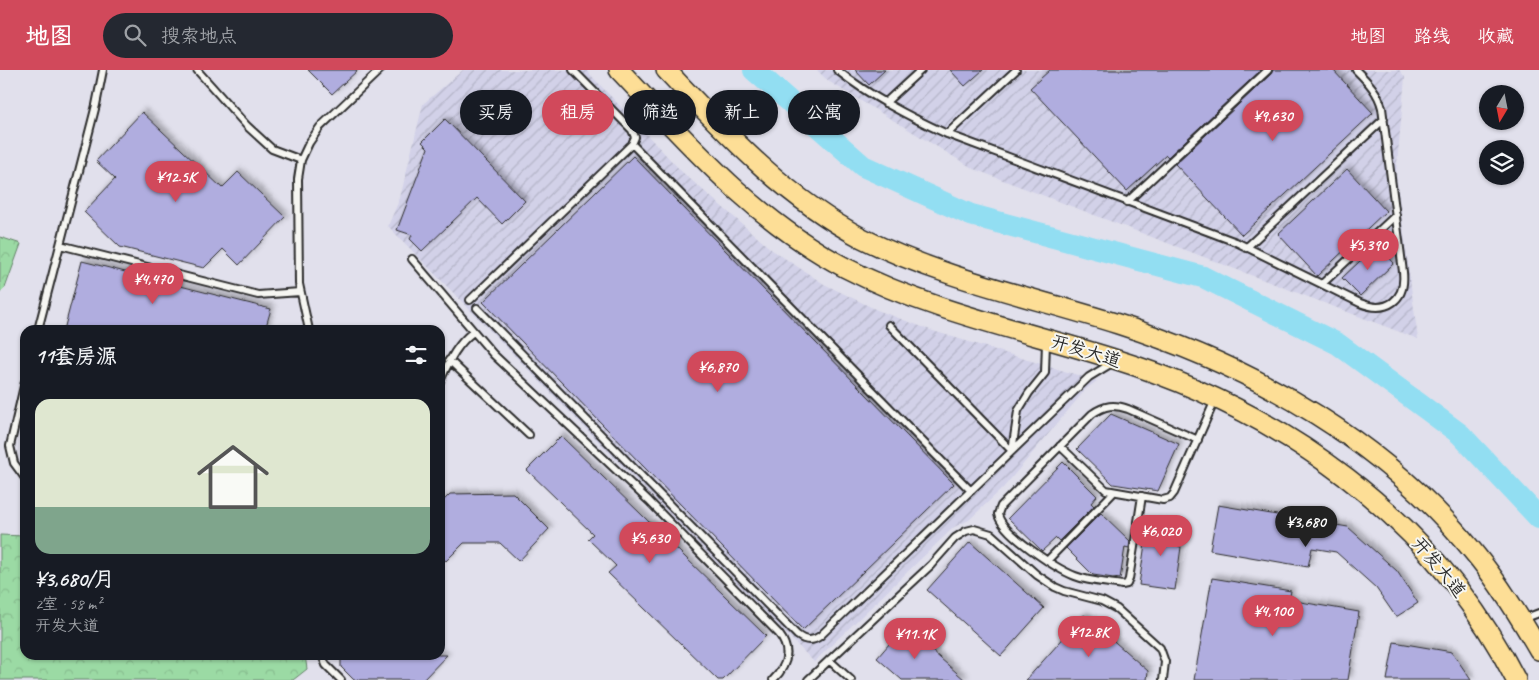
<!DOCTYPE html>
<html lang="zh">
<head>
<meta charset="utf-8">
<style>
  :root { --surface:#171b24; --page:#242831; --text:#f1f3f6; --muted:#9ea1a6; --line:#363941; --accent:#d1495b }
  body { margin:0; font-family:Caveat,"LXGW WenKai TC",sans-serif; background:var(--page); color:var(--text); height:100vh; display:flex; flex-direction:column; font-size:19px; white-space:nowrap }
  * { box-sizing:border-box; margin:0 }
  p { font-size:16px; color:var(--muted) }
  .icon { flex:none; width:28px; height:28px; fill:none; stroke:currentColor; stroke-width:2; stroke-linecap:round; stroke-linejoin:round }
  .map { position:relative; flex:1; overflow:hidden }
  .side { position:absolute; left:20px; top:255px; width:425px; height:335px; display:flex; flex-direction:column; background:var(--surface); border-radius:15px; box-shadow:0 1px 4px #0004 }
  .side>* { flex:none }
  .banner { position:absolute; left:460px; top:20px; width:475px; height:45px; display:flex; gap:10px }
  .needle { width:32px; rotate:190deg }
  .fabs { position:absolute; left:1479px; top:15px; display:grid; gap:10px }
  .fabs a { display:grid; place-items:center; width:45px; height:45px; border-radius:50%; background:var(--surface); box-shadow:0 1px 4px #0004; font-size:25px }
  .price { position:absolute; translate:-50% -42px; padding:0 11px; border-radius:18px; background:var(--accent); color:#fff; font-size:16px; line-height:32px; filter:drop-shadow(0 1px 2px #0008) }
  .price::after { content:''; position:absolute; left:50%; top:30px; width:15px; height:11px; margin-left:-8px; background:inherit; clip-path:polygon(0 0,100% 0,50% 100%) }
  .price.current { background:#222; color:#fff }
  ul { padding:0; list-style:none }
  li { display:grid; align-content:center; gap:10px; height:265px; padding:0 15px }
  li+li { border-top:1px solid var(--line) }
  li span { display:grid; place-items:center; height:155px; border-radius:15px; color:#555 }
  li>.icon { margin-inline-start:auto }
  span .icon { width:90px; height:90px; fill:#fffc; stroke-width:1 }
  li b { font-size:21px }
  h2 { display:flex; justify-content:space-between; align-items:center; height:60px; padding:0 15px; font-size:21px }
  .pill { padding:0 18px; border-radius:22px; background:var(--surface); box-shadow:0 1px 4px #0004; font-size:18px; line-height:45px }
  .pill.current { background:var(--accent); color:#fff }
  header { display:flex; align-items:center; gap:30px; box-sizing:border-box; height:70px; padding:0 25px; background:var(--accent); color:#fff }
  header strong { font-size:24px }
  nav { display:flex; gap:28px; margin-inline-start:auto; font-size:18px }
  .search { width:350px; height:45px; background:var(--page); display:flex; align-items:center; gap:12px; box-sizing:border-box; padding:0 18px; border-radius:28px; color:var(--muted); font-size:19px }
  .map>svg:first-child { display:block }
  .industrial { fill:url(#industrial-furrows) }
  .forest { fill:url(#forest-crowns); stroke:#638268 }
  .lines { fill:none; stroke-linecap:round; stroke-linejoin:round }
  .river { stroke:#92def2; stroke-width:22 }
  .building { fill:#b0addf; stroke:#2b2b2b; filter:url(#shadow) }
  .lane-casing { stroke:#2b2b2b; stroke-width:10 }
  .primary-casing { stroke:#2b2b2b; stroke-width:22 }
  .lane { stroke:#f6f6f2; stroke-width:6 }
  .primary { stroke:#fdde96; stroke-width:19 }
  .labels { text-anchor:middle; stroke-width:4; stroke-linejoin:round; paint-order:stroke }
  .street-label { font-size:18px; fill:#2b2b2b; stroke:#f6f6f2 }
</style>
</head>
<body>
<header>
<strong>地图</strong>
<div class="search"><svg class="icon" aria-label="search" viewBox="0 0 24 24"><circle cx="10" cy="10" r="6"/><path d="M15 15l6 6"/></svg>搜索地点</div>
<nav><a>地图</a><a>路线</a><a>收藏</a></nav>
</header>
<div class="map">
<svg width="1539" height="610" viewBox="0 0 1539 610">
  <defs>
    <pattern id="industrial-furrows" width="10" height="10" patternUnits="userSpaceOnUse" patternTransform="scale(1.25)"><rect width="10" height="10" fill="#d2d1e8"/><path d="M-1 1l2-2M0 10L10 0M9 11l2-2" fill="none" stroke="#b4b4c7"/></pattern>
    <pattern id="forest-crowns" width="20" height="18" patternUnits="userSpaceOnUse" patternTransform="scale(1.25)"><rect width="20" height="18" fill="#9bdaa4"/><path d="M2 6a3 3 0 1 1 6 0M12 15a3 3 0 1 1 6 0" fill="none" stroke="#86bb8d"/></pattern>
    <filter id="shadow"><feDropShadow dx="3.5" dy="-3.5" stdDeviation="2.5" flood-color="#0004"/></filter>
  </defs>
  <rect width="100%" height="100%" fill="#e1e0ec"/>
  <filter id="ink" filterUnits="userSpaceOnUse"><feTurbulence type="fractalNoise" baseFrequency=".02" numOctaves="2"/><feDisplacementMap in="SourceGraphic" scale="10" xChannelSelector="R" yChannelSelector="G"/><feConvolveMatrix kernelMatrix="1 2 1 2 8 2 1 2 1" color-interpolation-filters="sRGB"/></filter>
  <g filter="url(#ink)">
    <!-- industrial -->
    <path class="industrial" d="M 463,0 L 586,0 L 682,102 L 772,180 L 824,214 L 877,240 L 933,261 L 1097,311 L 1086,319 L 1003,418 L 969,450 L 954,457 L 814,592 L 388,156 L 400,128 L 423,34 Z
      M 817,0 L 1399,0 L 1405,7 L 1396,105 L 1418,269 L 974,99 L 828,11 Z"/>
    <!-- forest -->
    <path class="forest" d="M 0,167 L 21,174 L 5,218 L 0,223 Z
      M 0,465 L 25,466 L 25,585 L 305,585 L 307,599 L 293,610 L 0,610 Z"/>
    <g class="lines">
      <!-- river -->
      <path class="river" d="M 754,0 L 863,96 L 971,145 L 1203,207 L 1338,274 L 1460,364 L 1539,448"/>
    </g>
    <!-- building -->
    <path class="building" d="M 308,0 L 358,0 L 332,24 Z
      M 855,0 L 885,0 L 869,15 Z
      M 950,0 L 983,0 L 965,16 Z
      M 1050,0 L 1261,0 L 1168,87 L 1166,85 L 1127,121 L 1030,18 Z
      M 1273,0 L 1333,0 L 1373,43 L 1242,165 L 1175,94 L 1271,4 Z
      M 142,42 L 222,118 L 238,102 L 285,147 L 239,195 L 223,179 L 204,198 L 120,177 L 84,142 L 115,109 L 96,91 Z
      M 445,49 L 525,131 L 502,154 L 477,128 L 422,181 L 410,169 L 412,165 L 397,160 L 428,78 L 422,72 Z
      M 633,86 L 954,414 L 803,560 L 483,232 Z
      M 1347,99 L 1386,141 L 1317,206 L 1278,164 Z
      M 1377,175 L 1394,193 L 1360,226 L 1342,208 Z
      M 82,191 L 271,239 L 265,260 L 64,260 Z
      M 1111,344 L 1179,374 L 1158,421 L 1113,414 L 1077,379 Z
      M 561,366 L 766,566 L 723,610 L 718,610 L 608,503 L 616,496 L 588,469 L 593,464 L 527,400 Z
      M 1063,392 L 1097,426 L 1091,433 L 1094,436 L 1059,471 L 1056,468 L 1042,481 L 1008,448 Z
      M 513,423 L 549,459 L 519,491 L 500,473 L 464,473 L 446,491 L 440,486 L 440,434 L 450,424 Z
      M 1218,435 L 1348,457 L 1397,501 L 1418,533 L 1396,547 L 1376,518 L 1336,482 L 1312,478 L 1308,497 L 1210,480 Z
      M 1101,443 L 1130,471 L 1129,478 L 1125,477 L 1120,509 L 1093,505 L 1066,478 Z
      M 1148,453 L 1180,458 L 1178,476 L 1181,477 L 1175,520 L 1139,515 Z
      M 970,472 L 1044,538 L 1001,586 L 927,520 Z
      M 1212,508 L 1291,521 L 1289,530 L 1359,542 L 1348,610 L 1194,610 Z
      M 1084,545 L 1148,601 L 1147,610 L 1026,610 Z
      M 903,558 L 907,559 L 965,610 L 902,610 L 877,588 Z
      M 1394,572 L 1452,582 L 1471,610 L 1387,610 Z
      M 341,585 L 447,585 L 423,610 L 354,610 L 341,597 Z"/>
    <g class="lines">
      <!-- lane casing -->
      <g class="lane-casing">
        <path id="lane" d="M 197,0 L 247,56 L 272,79 L 301,90
          M 837,0 C 871,27 908,46 947,64 L 1236,172 L 1360,233 C 1387,244 1406,230 1403,202 L 1382,38 C 1378,22 1368,12 1356,0
          M 885,33 L 921,0
          M 947,64 L 1016,0
          M 632,74 L 971,421
          M 1127,132 L 1268,0
          M 60,175 L 96,35 L 103,0
          M 1246,178 L 1384,49
          M 412,189 L 493,284 L 649,431 L 779,564 C 792,581 787,596 773,610
          M 1322,214 L 1396,145
          M 470,230 L 632,74 L 635,67 L 632,60 L 573,0
          M 477,238 L 797,565 C 805,571 812,572 820,566 L 1012,381 L 889,255
          M 38,260 L 60,175 L 258,225 L 300,222
          M 309,260 L 299,214 L 298,109 L 301,90 L 309,73 L 320,57 L 380,0
          M 449,290 L 529,365
          M 440,311 C 449,292 456,275 473,262
          M 25,312 L 10,376 L 14,393 L 25,408
          M 1060,376 L 1106,420 L 1163,430 L 1170,428 L 1174,423 L 1215,330
          M 1012,381 L 1089,307 L 1112,293
          M 1012,381 L 1018,341 L 1029,323 L 1045,303 L 1046,272
          M 1142,426 L 1129,509 L 1127,514 L 1122,515 C 1107,512 1090,512 1075,506 C 1057,499 1001,463 998,444 L 1001,436 L 1092,344 C 1105,335 1114,334 1128,339 L 1198,370
          M 1047,491 L 1114,422
          M 1531,546 L 1539,543
          M 322,585 L 326,595 L 341,610
          M 829,590 L 851,610
          M 808,610 L 931,495 L 955,468 L 966,461 L 974,459 L 991,464 L 1037,505 L 1055,517 L 1064,521 L 1102,531 L 1117,539 L 1160,578 L 1165,592 L 1163,610"/>
      </g>
      <!-- primary casing -->
      <g class="primary-casing">
        <path id="primary" d="M 619,0 C 689,74 754,150 846,198 C 929,241 1022,260 1111,288 C 1283,341 1433,447 1516,610
          M 666,0 C 726,63 784,127 862,168 C 943,209 1033,227 1118,254 C 1257,298 1389,374 1480,490 C 1502,518 1521,549 1539,580"/>
      </g>
      <!-- lane -->
      <use href="#lane" class="lane"/>
      <!-- primary -->
      <use href="#primary" class="primary"/>
    </g>
  </g>
  <g class="labels">
    <!-- street labels -->
    <g class="street-label">
      <text transform="translate(1086 281) rotate(17)" y="6">开发大道</text>
      <text transform="translate(1439 497) rotate(50)" y="6">开发大道</text>
    </g>
  </g>
</svg>
<div class="fabs">
<a><svg class="needle" viewBox="-14 -14 28 28"><path d="M0-13l5 13h-10z" fill="#e53935"/><path d="M0 13l5-13h-10z" fill="#9ea1a6"/></svg></a>
<a><svg class="icon" aria-label="layers" viewBox="0 0 24 24"><path d="M12 4l9 5-9 5-9-5zM3 14l9 5 9-5"/></svg></a>
</div>
<b class="price" style="left:1273px;top:72px">¥9,630</b>
<b class="price" style="left:176px;top:133px">¥12.5K</b>
<b class="price" style="left:1368px;top:201px">¥5,390</b>
<b class="price" style="left:153px;top:235px">¥4,470</b>
<b class="price" style="left:718px;top:323px">¥6,870</b>
<b class="price current" style="left:1306px;top:478px">¥3,680</b>
<b class="price" style="left:1161px;top:487px">¥6,020</b>
<b class="price" style="left:650px;top:494px">¥5,630</b>
<b class="price" style="left:1273px;top:567px">¥4,100</b>
<b class="price" style="left:1089px;top:588px">¥12.8K</b>
<b class="price" style="left:915px;top:590px">¥11.1K</b>
<div class="banner">
<a class="pill">买房</a>
<a class="pill current">租房</a>
<a class="pill">筛选</a>
<a class="pill">新上</a>
<a class="pill">公寓</a>
</div>
<section class="side">
<h2>11套房源<svg class="icon" aria-label="filters" viewBox="0 0 24 24"><path d="M4 7h16M4 17h16"/><circle cx="9" cy="7" r="2"/><circle cx="15" cy="17" r="2"/></svg></h2>
<ul>
<li><span style="background:linear-gradient(#dfe7d0 70%,#7fa58c 0)"><svg class="icon" aria-label="home" viewBox="0 0 24 24"><path d="M3 11l9-7 9 7M6 9v11h12V9"/></svg></span><div><b>¥3,680/月</b><p>2室 · 58 m²</p><p>开发大道</p></div></li>
</ul>
</section>
</div>
</body>
</html>
